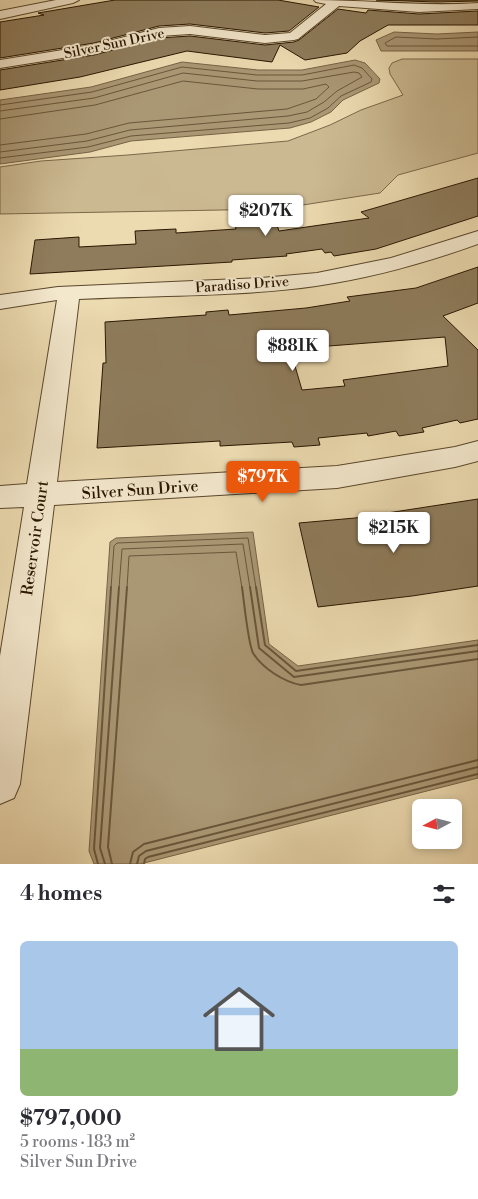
<!DOCTYPE html>
<html lang="en">
<head>
<meta charset="utf-8">
<style>
  :root { --surface:#fff; --page:#f7f7f7; --text:#2b2b33; --muted:#7c7c81; --line:#e1e1e2; --accent:#ea580c }
  body { margin:0; font-family:"Libre Bodoni",serif; background:var(--page); color:var(--text); height:100vh; display:flex; flex-direction:column; font-size:19px; white-space:nowrap }
  * { box-sizing:border-box; margin:0 }
  p { font-size:16px; color:var(--muted) }
  .icon { flex:none; width:28px; height:28px; fill:none; stroke:currentColor; stroke-width:2; stroke-linecap:round; stroke-linejoin:round }
  .map { position:relative; height:864px; overflow:hidden }
  .sheet { display:flex; flex-direction:column; background:var(--surface); flex:1 }
  .sheet>* { flex:none }
  .needle { width:32px; rotate:263deg }
  .controls { position:absolute; left:412px; top:799px; display:grid; gap:10px }
  .controls a { display:grid; place-items:center; width:50px; height:50px; border-radius:8px; background:var(--surface); box-shadow:0 2px 8px #0003; font-size:25px }
  .price { position:absolute; translate:-50% -42px; padding:0 11px; border-radius:5px; background:#fff; color:#222; font-size:16px; line-height:32px; filter:drop-shadow(0 1px 2px #0008) }
  .price::after { content:''; position:absolute; left:50%; top:30px; width:15px; height:11px; margin-left:-8px; background:inherit; clip-path:polygon(0 0,100% 0,50% 100%) }
  .price.active { background:var(--accent); color:#fff }
  ul { padding:0; list-style:none }
  li { display:grid; align-content:center; gap:10px; height:265px; padding:0 20px }
  li+li { border-top:1px solid var(--line) }
  li span { display:grid; place-items:center; height:155px; border-radius:8px; color:#555 }
  li>.icon { margin-inline-start:auto }
  span .icon { width:90px; height:90px; fill:#fffc; stroke-width:1 }
  li b { font-size:21px }
  h2 { display:flex; justify-content:space-between; align-items:center; height:60px; padding:0 20px; font-size:21px }
  .map>svg:first-child { display:block }
  .green { fill:#cbb992; stroke:#7a6849 }
  .water { fill:#aa9774; stroke:#766346 }
  .lines { fill:none; stroke-linecap:round; stroke-linejoin:round }
  .shore-far1 { stroke:#6a563a; stroke-width:1 }
  .shore { stroke:#6a563a; stroke-width:2 }
  .building { fill:#8e7c5c; stroke:#291600; fill-rule:evenodd }
  .minor-casing { stroke:#5a472c; stroke-width:2 }
  .minor { fill:#f3e7cc; fill-rule:evenodd }
  .labels { text-anchor:middle; stroke-width:4; stroke-linejoin:round; paint-order:stroke }
  .far-street-label { font-size:14px; fill:#291600; stroke:#f3e7cc }
  .street-label { font-size:16px; fill:#291600; stroke:#f3e7cc }
</style>
</head>
<body>
<div class="map">
<svg width="478" height="864" viewBox="0 0 478 864">
  <rect width="100%" height="100%" fill="#ecdab0"/>
  <filter id="stains"><feTurbulence type="fractalNoise" baseFrequency=".004" numOctaves="4"/><feColorMatrix values="0 0 0 0 .2 0 0 0 0 .09 0 0 0 0 .02 0 0 0 .5 -.17"/></filter>
  <radialGradient id="worn" r=".72"><stop offset=".6" stop-color="#630" stop-opacity="0"/><stop offset="1" stop-color="#630" stop-opacity=".3"/></radialGradient>
  <!-- green -->
  <path class="green" d="M 402,59 L 478,59 L 478,153 L 398,175 L 380,193 L 277,209 L 0,214 L 0,167 L 41,161 L 128,155 L 288,141 L 330,125 L 361,110 L 403,95 L 390,74 L 389,68 L 392,63 Z"/>
  <!-- water -->
  <path class="water" d="M 394,32 L 437,34 L 478,32 L 478,51 L 381,51 L 376,40 Z
    M 355,60 L 365,63 L 380,79 L 379,83 L 343,100 L 331,112 L 311,122 L 290,128 L 131,141 L 90,152 L 0,164 L 0,100 L 91,87 L 182,62 L 258,70 L 302,70 Z
    M 253,532 L 269,644 L 298,666 L 478,640 L 478,778 L 140,864 L 94,864 L 89,851 L 110,542 L 116,538 Z"/>
  <g class="lines">
    <!-- shore-far1 -->
    <path class="shore-far1" d="M 478,37 L 437,39 L 396,37 L 385,43 L 387,46 L 478,46
      M 0,105 L 92,92 L 182,67 L 257,75 L 302,75 L 354,65 L 362,68 L 372,79 L 371,82 L 341,96 L 328,108 L 310,118 L 289,123 L 131,136 L 88,147 L 0,158
      M 0,111 L 94,98 L 183,73 L 257,81 L 302,81 L 354,72 L 359,73 L 362,77 L 337,91 L 324,102 L 307,112 L 288,116 L 130,130 L 87,141 L 0,152
      M 0,119 L 95,105 L 183,81 L 258,89 L 303,89 L 326,84 L 329,87 L 316,99 L 287,109 L 129,123 L 86,134 L 0,145
      M 111,588 L 114,546 L 117,543 L 248,538 L 256,588
      M 119,588 L 122,549 L 243,544 L 250,588
      M 127,588 L 129,556 L 236,552 L 242,588"/>
    <!-- shore -->
    <path class="shore" d="M 242,587 C 244,601 248,643 253,653 C 262,668 284,682 301,685 L 478,659
      M 250,587 L 259,648 L 294,677 L 478,651
      M 256,587 L 265,645 L 296,671 L 478,645
      M 98,864 L 94,849 L 111,587
      M 105,864 L 100,848 L 119,587
      M 112,864 L 108,847 L 127,587
      M 130,864 L 133,852 L 144,844 L 478,760
      M 137,864 L 139,856 L 146,851 L 478,767
      M 144,864 L 145,859 L 148,857 L 478,774"/>
  </g>
  <!-- building -->
  <path class="building" d="M 115,0 L 278,0 L 319,7 L 289,31 L 265,33 L 190,24 L 159,26 L 94,43 L 0,58 L 0,22 L 44,15 L 38,13 Z
    M 376,0 L 478,0 L 478,1 L 437,2 Z
    M 338,9 L 366,13 L 368,10 L 419,14 L 478,11 L 478,25 L 388,25 L 360,41 L 347,53 L 305,60 L 280,45 L 272,62 L 187,51 L 80,77 L 0,90 L 0,70 L 94,55 L 159,38 L 190,36 L 265,45 L 294,42 L 299,40 Z
    M 478,178 L 478,216 L 376,249 L 334,256 L 331,252 L 325,253 L 322,249 L 286,254 L 287,256 L 232,260 L 232,262 L 30,274 L 35,240 L 79,237 L 79,247 L 136,244 L 135,231 L 176,229 L 176,233 L 236,229 L 235,224 L 276,222 L 279,231 L 369,218 L 361,212 Z
    M 478,267 L 478,303 L 443,316 L 478,350 L 478,419 L 460,423 L 457,420 L 422,428 L 424,432 L 399,436 L 396,431 L 368,436 L 367,433 L 318,438 L 320,445 L 294,447 L 292,442 L 220,446 L 220,441 L 97,448 L 103,363 L 106,363 L 105,322 L 206,315 L 206,312 L 228,310 L 229,315 L 306,308 L 350,301 L 347,297 L 416,288 ZM 445,337 L 448,366 L 343,380 L 345,386 L 302,390 L 290,349 Z
    M 478,499 L 478,586 L 412,596 L 318,607 L 299,523 L 355,518 Z"/>
  <g class="lines">
    <!-- minor casing -->
    <g class="minor-casing">
      <path id="minor" d="M 56,0 L 79,0 L 73,3 L 0,19 L 0,11 Z
        M 314,0 C 369,0 423,7 478,3 L 478,9 L 419,12 L 339,6 L 298,39 L 294,40 L 265,43 L 190,34 L 159,36 L 94,53 L 0,68 L 0,60 L 94,45 L 159,28 L 190,26 L 265,35 L 290,33 L 326,4 L 316,2 Z
        M 478,231 L 478,244 C 425,263 371,278 316,286 C 238,297 158,295 79,299 L 57,482 L 337,466 L 455,447 L 478,441 L 478,461 L 455,467 L 337,488 L 54,505 L 20,784 L 14,798 L 0,804 L 0,656 L 24,507 L 0,508 L 0,486 L 27,484 L 57,300 L 0,309 L 0,295 L 58,287 L 261,278 L 317,273 L 391,258 Z"/>
    </g>
    <!-- minor -->
    <use href="#minor" class="minor"/>
  </g>
  <g class="labels">
    <!-- far-street labels -->
    <g class="far-street-label">
      <text transform="translate(114 43) rotate(-12)" y="5">Silver Sun Drive</text>
      <text transform="translate(242 284) rotate(-4)" y="5">Paradiso Drive</text>
    </g>
    <!-- street labels -->
    <g class="street-label">
      <text transform="translate(140 489) rotate(-4)" y="6">Silver Sun Drive</text>
      <text transform="translate(34 538) rotate(-82)" y="6">Reservoir Court</text>
    </g>
  </g>
  <rect width="100%" height="100%" filter="url(#stains)"/>
  <rect width="100%" height="100%" fill="url(#worn)"/>
</svg>
<div class="controls">
<a><svg class="needle" viewBox="-14 -14 28 28"><path d="M0-13l5 13h-10z" fill="#e53935"/><path d="M0 13l5-13h-10z" fill="#7c7c81"/></svg></a>
</div>
<b class="price" style="left:266px;top:237px">$207K</b>
<b class="price" style="left:293px;top:372px">$881K</b>
<b class="price active" style="left:263px;top:503px">$797K</b>
<b class="price" style="left:394px;top:554px">$215K</b>
</div>
<section class="sheet">
<h2>4 homes<svg class="icon" aria-label="filters" viewBox="0 0 24 24"><path d="M4 7h16M4 17h16"/><circle cx="9" cy="7" r="2"/><circle cx="15" cy="17" r="2"/></svg></h2>
<ul>
<li><span style="background:linear-gradient(#a9c7e8 70%,#8fb573 0)"><svg class="icon" aria-label="home" viewBox="0 0 24 24"><path d="M3 11l9-7 9 7M6 9v11h12V9"/></svg></span><div><b>$797,000</b><p>5 rooms · 183 m²</p><p>Silver Sun Drive</p></div></li>
</ul>
</section>
</body>
</html>
